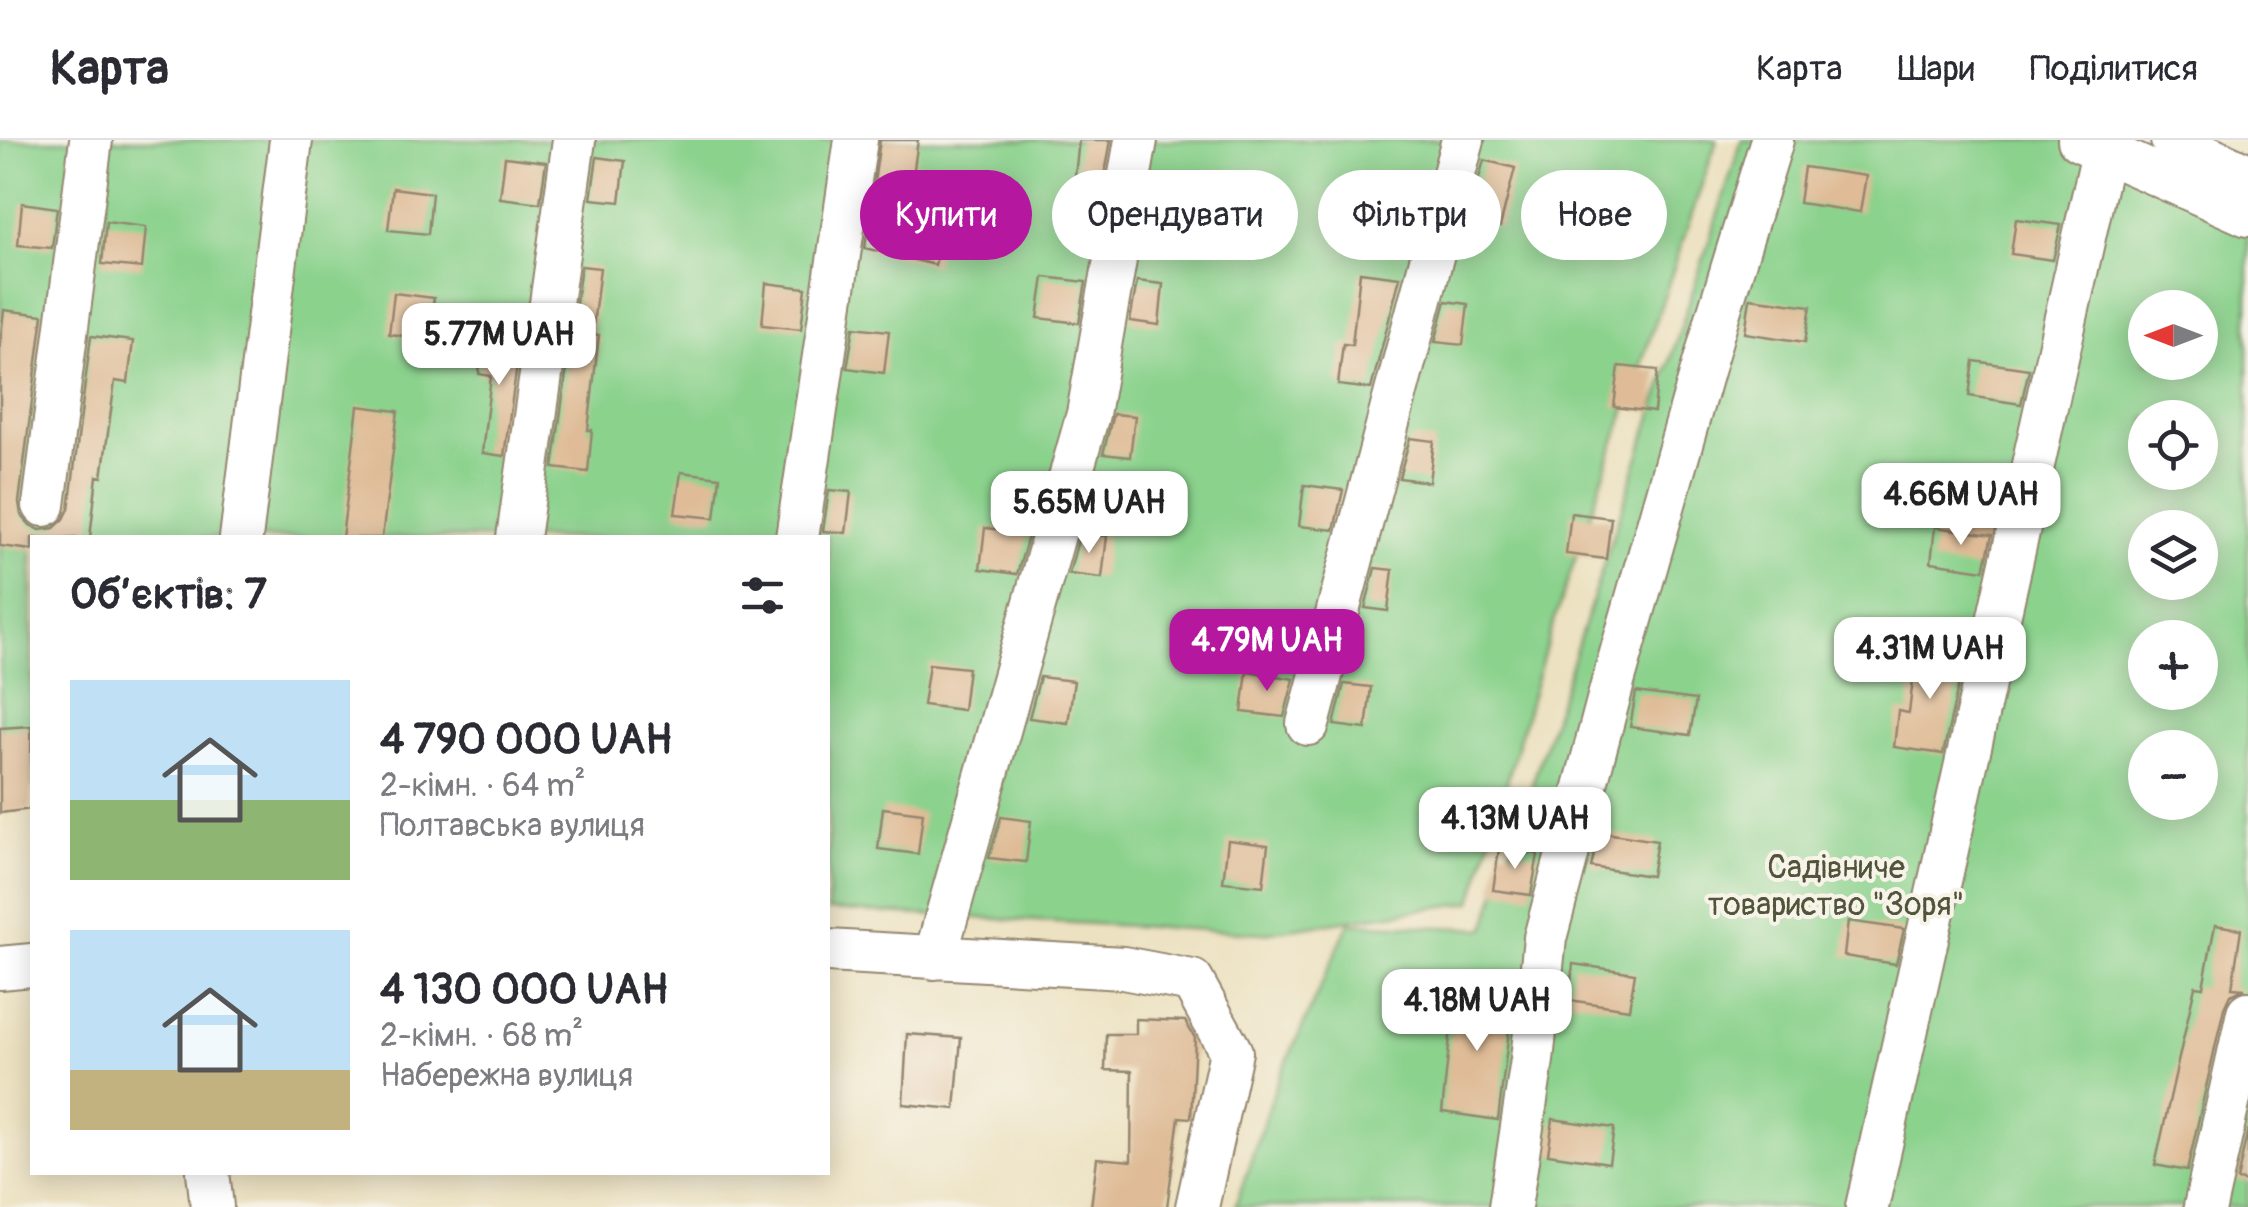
<!DOCTYPE html>
<html lang="uk">
<head>
<meta charset="utf-8">
<style>
  :root { --surface:#fff; --page:#f2f2f3; --text:#2b2b33; --muted:#7c7c81; --line:#e1e1e2; --accent:#b5179e }
  body { margin:0; font-family:Pangolin,sans-serif; background:var(--page); color:var(--text); height:100vh; display:flex; flex-direction:column; font-size:38px; white-space:nowrap }
  * { box-sizing:border-box; margin:0 }
  p { font-size:32px; color:var(--muted) }
  .icon { flex:none; width:55px; height:55px; fill:none; stroke:currentColor; stroke-width:2; stroke-linecap:round; stroke-linejoin:round }
  .map { position:relative; flex:1; overflow:hidden }
  .panel { position:absolute; left:30px; top:395px; width:800px; height:640px; display:flex; flex-direction:column; background:var(--surface); border-radius:0px; box-shadow:0 5px 25px #0003 }
  .panel>* { flex:none }
  .banner { position:absolute; left:860px; top:30px; width:950px; height:90px; display:flex; gap:20px }
  .needle { width:65px; rotate:270deg }
  .controls { position:absolute; left:2128px; top:150px; display:grid; gap:20px }
  .controls a { display:grid; place-items:center; width:90px; height:90px; border-radius:50%; background:var(--surface); box-shadow:0 5px 25px #0003; font-size:50px }
  .price { position:absolute; translate:-50% -85px; padding:0 22px; border-radius:20px; background:#fff; color:#222; font-size:32px; line-height:65px; filter:drop-shadow(0 2px 5px #0008) }
  .price::after { content:''; position:absolute; left:50%; top:60px; width:30px; height:22px; margin-left:-15px; background:inherit; clip-path:polygon(0 0,100% 0,50% 100%) }
  .price.active { background:var(--accent); color:#fff }
  ul { padding:0; list-style:none }
  li { display:flex; align-items:center; gap:30px; height:250px; padding:0 40px }
  li span { display:grid; place-items:center; flex:none; width:280px; height:200px; border-radius:0px; color:#555 }
  li>.icon { margin-inline-start:auto }
  span .icon { width:120px; height:120px; fill:#fffc; stroke-width:1 }
  li b { font-size:42px }
  h2 { display:flex; justify-content:space-between; align-items:center; height:120px; padding:0 40px; font-size:42px }
  .chip { padding:0 35px; border-radius:45px; background:var(--surface); box-shadow:0 5px 25px #0003; font-size:35px; line-height:90px }
  .chip.active { background:var(--accent); color:#fff }
  header { display:flex; align-items:center; gap:60px; box-sizing:border-box; height:140px; padding:0 50px; background:var(--surface); border-bottom:2px solid var(--line) }
  header strong { font-size:48px }
  nav { display:flex; gap:55px; margin-inline-start:auto; font-size:35px }
  .map>svg:first-child { display:block }
  .green { fill:#8bd28d; stroke:#637e56; stroke-width:2.5; fill-rule:evenodd }
  .building { fill:#dfbc97 }
  .lines { fill:none; stroke-linecap:round; stroke-linejoin:round }
  .street-casing { stroke:#94866f; stroke-width:46 }
  .street { stroke:#fff; stroke-width:42 }
  .labels { text-anchor:middle; stroke-width:8; stroke-linejoin:round; paint-order:stroke }
  .park-label { font-size:32px; fill:#4f543a; stroke:#f7f3e8 }
</style>
</head>
<body>
<header>
<strong>Карта</strong>
<nav><a>Карта</a><a>Шари</a><a>Поділитися</a></nav>
</header>
<div class="map">
<svg width="2248" height="1067" viewBox="0 0 2248 1067">
  <rect width="100%" height="100%" fill="#f7f3e8"/>
  <filter id="ink" filterUnits="userSpaceOnUse"><feTurbulence type="fractalNoise" baseFrequency=".01" numOctaves="2"/><feDisplacementMap in="SourceGraphic" scale="20" xChannelSelector="R" yChannelSelector="G"/><feConvolveMatrix kernelMatrix="1 2 1 2 8 2 1 2 1" color-interpolation-filters="sRGB"/></filter>
  <filter id="wash" filterUnits="userSpaceOnUse"><feTurbulence type="fractalNoise" baseFrequency=".0048" numOctaves="4" result="noise"/><feDisplacementMap in="SourceGraphic" scale="40" xChannelSelector="R" yChannelSelector="G"/><feGaussianBlur stdDeviation="2.25" result="paint"/><feColorMatrix in="noise" values="0 0 0 0 0 0 0 0 0 0 0 0 0 0 0 0 0 1.4 0 .05"/><feComposite in="paint" operator="in"/></filter>
  <g filter="url(#wash)">
    <rect width="100%" height="100%" fill="#ece1c0"/>
    <!-- green -->
    <path class="green" d="M 0,0 L 1717,0 L 1550,493 L 1472,762 L 1263,793 L 828,770 L 828,398 L 32,398 L 32,647 L 0,635 Z
      M 1742,0 L 2112,0 L 2248,58 L 2248,1067 L 1235,1067 L 1275,948 L 1349,783 L 1485,789 ZM 2145,168 L 2200,168 L 2200,222 L 2145,222 ZM 2145,278 L 2200,278 L 2200,332 L 2145,332 ZM 2145,388 L 2200,388 L 2200,442 L 2145,442 ZM 2145,498 L 2200,498 L 2200,552 L 2145,552 ZM 2145,608 L 2200,608 L 2200,662 L 2145,662 Z"/>
    <g id="blocks">
      <!-- building -->
      <path class="building" d="M 880,0 L 918,0 L 908,72 L 945,80 L 935,125 L 865,108 Z
        M 1079,0 L 1111,0 L 1104,39 L 1075,36 Z
        M 505,17 L 546,22 L 540,63 L 500,58 Z
        M 597,17 L 625,21 L 620,62 L 591,59 Z
        M 1484,20 L 1515,28 L 1500,87 L 1468,78 Z
        M 1804,27 L 1866,36 L 1860,72 L 1799,63 Z
        M 393,48 L 432,53 L 428,94 L 388,90 Z
        M 22,63 L 57,68 L 52,108 L 18,105 Z
        M 2016,79 L 2061,85 L 2053,120 L 2011,114 Z
        M 106,82 L 146,87 L 142,128 L 102,124 Z
        M 581,126 L 600,128 L 592,194 L 599,195 L 588,290 L 592,290 L 588,332 L 553,328 Z
        M 1360,132 L 1400,137 L 1371,249 L 1338,245 L 1343,204 L 1352,205 Z
        M 1044,137 L 1086,142 L 1079,183 L 1038,178 Z
        M 1137,141 L 1163,144 L 1159,185 L 1130,181 Z
        M 766,143 L 806,148 L 801,189 L 762,185 Z
        M 394,153 L 434,158 L 428,199 L 389,194 Z
        M 1750,158 L 1811,166 L 1805,202 L 1745,193 Z
        M 1446,161 L 1468,164 L 1463,205 L 1435,202 Z
        M 4,170 L 43,175 L 19,362 L 21,375 L 30,385 L 40,390 L 54,388 L 64,379 L 69,369 L 91,196 L 133,201 L 128,243 L 115,241 L 102,337 L 97,336 L 90,398 L 32,398 L 32,410 L 0,406 L 0,203 Z
        M 854,187 L 889,191 L 884,233 L 847,228 Z
        M 483,193 L 521,197 L 504,316 L 482,313 L 491,236 L 479,234 Z
        M 1974,221 L 2029,229 L 2021,264 L 1969,256 Z
        M 1619,226 L 1658,230 L 1654,272 L 1614,267 Z
        M 358,266 L 398,271 L 382,398 L 342,398 Z
        M 1113,274 L 1135,276 L 1130,317 L 1103,314 Z
        M 1410,298 L 1434,301 L 1429,342 L 1399,338 Z
        M 681,332 L 720,337 L 715,378 L 675,374 Z
        M 1304,345 L 1343,350 L 1334,390 L 1299,386 Z
        M 829,350 L 851,352 L 846,393 L 823,391 Z
        M 1571,373 L 1611,378 L 1606,419 L 1566,414 Z
        M 1935,387 L 1992,395 L 1984,430 L 1931,422 Z
        M 985,388 L 1029,393 L 1017,434 L 980,429 Z
        M 1080,393 L 1107,396 L 1102,438 L 1069,434 Z
        M 1375,428 L 1393,430 L 1388,471 L 1365,468 Z
        M 1917,507 L 1965,515 L 1943,614 L 1894,607 L 1898,571 L 1909,573 Z
        M 929,524 L 968,528 L 963,570 L 923,565 Z
        M 1247,531 L 1294,539 L 1284,577 L 1242,572 Z
        M 1040,537 L 1074,541 L 1068,583 L 1029,578 Z
        M 1344,544 L 1371,547 L 1366,589 L 1334,585 Z
        M 1636,552 L 1696,560 L 1690,595 L 1630,587 Z
        M 31,586 L 32,669 L 0,673 L 0,588 Z
        M 883,668 L 923,673 L 918,714 L 878,709 Z
        M 1001,677 L 1031,681 L 1026,722 L 989,718 Z
        M 1599,692 L 1657,701 L 1651,736 L 1591,727 Z
        M 1228,700 L 1268,705 L 1263,746 L 1223,742 Z
        M 1499,709 L 1538,714 L 1531,755 L 1493,750 Z
        M 1848,781 L 1904,789 L 1896,824 L 1844,816 Z
        M 2215,785 L 2241,789 L 2232,848 L 2245,849 L 2230,855 L 2224,868 L 2187,1031 L 2155,1025 L 2195,846 L 2203,847 Z
        M 1573,824 L 1635,833 L 1629,869 L 1569,860 Z
        M 1455,849 L 1513,858 L 1498,980 L 1442,972 Z
        M 1136,879 L 1185,881 L 1195,898 L 1191,978 L 1179,977 L 1167,1067 L 1091,1067 L 1097,1018 L 1131,1021 L 1132,931 L 1105,930 L 1106,894 L 1136,894 Z
        M 907,894 L 961,898 L 955,969 L 903,964 Z
        M 1553,979 L 1614,988 L 1609,1023 L 1548,1014 Z
        M 2248,989 L 2248,1042 L 2237,1040 Z"/>
    </g>
  </g>
  <g filter="url(#ink)">
    <use href="#blocks" fill-opacity="0" stroke="#94866f" stroke-width="2.5"/>
    <g class="lines">
      <!-- street casing -->
      <g class="street-casing">
        <path id="street" d="M 2079,0 L 2248,75
          M 2172,0 L 2248,35
          M 44,365 L 91,0
          M 241,398 L 291,0
          M 518,398 L 574,0
          M 797,398 L 856,0
          M 1308,584 L 1463,0
          M 828,811 L 1123,828 L 1192,841 L 1231,912 L 1197,1067
          M 935,818 L 1088,274 L 1136,0
          M 0,828 L 32,825
          M 208,1032 L 212,1067
          M 1510,1067 L 1532,920 L 1545,798 L 1613,542 L 1718,175 L 1772,0
          M 1867,1067 L 2103,12
          M 2205,1067 L 2248,873"/>
      </g>
      <!-- street -->
      <use href="#street" class="street"/>
    </g>
  </g>
  <g class="labels">
    <!-- park labels -->
    <g class="park-label">
      <text x="1836" y="738">Садівниче<tspan x="1836" dy="37">товариство "Зоря"</tspan></text>
    </g>
  </g>
</svg>
<div class="controls">
<a><svg class="needle" viewBox="-14 -14 28 28"><path d="M0-13l5 13h-10z" fill="#e53935"/><path d="M0 13l5-13h-10z" fill="#7c7c81"/></svg></a>
<a><svg class="icon" aria-label="locate" viewBox="0 0 24 24"><circle cx="12" cy="12" r="6"/><path d="M12 2v4M12 18v4M2 12h4M18 12h4"/></svg></a>
<a><svg class="icon" aria-label="layers" viewBox="0 0 24 24"><path d="M12 4l9 5-9 5-9-5zM3 14l9 5 9-5"/></svg></a>
<a>+</a>
<a>−</a>
</div>
<b class="price" style="left:499px;top:248px">5.77M UAH</b>
<b class="price" style="left:1961px;top:408px">4.66M UAH</b>
<b class="price" style="left:1089px;top:416px">5.65M UAH</b>
<b class="price active" style="left:1267px;top:554px">4.79M UAH</b>
<b class="price" style="left:1930px;top:562px">4.31M UAH</b>
<b class="price" style="left:1515px;top:732px">4.13M UAH</b>
<b class="price" style="left:1477px;top:914px">4.18M UAH</b>
<div class="banner">
<a class="chip active">Купити</a>
<a class="chip">Орендувати</a>
<a class="chip">Фільтри</a>
<a class="chip">Нове</a>
</div>
<section class="panel">
<h2>Об’єктів: 7<svg class="icon" aria-label="filters" viewBox="0 0 24 24"><path d="M4 7h16M4 17h16"/><circle cx="9" cy="7" r="2"/><circle cx="15" cy="17" r="2"/></svg></h2>
<ul>
<li><span style="background:linear-gradient(#bfe0f5 60%,#8fb573 0)"><svg class="icon" aria-label="home" viewBox="0 0 24 24"><path d="M3 11l9-7 9 7M6 9v11h12V9"/></svg></span><div><b>4 790 000 UAH</b><p>2-кімн. · 64 m²</p><p>Полтавська вулиця</p></div></li>
<li><span style="background:linear-gradient(#bfe0f5 70%,#c2b280 0)"><svg class="icon" aria-label="home" viewBox="0 0 24 24"><path d="M3 11l9-7 9 7M6 9v11h12V9"/></svg></span><div><b>4 130 000 UAH</b><p>2-кімн. · 68 m²</p><p>Набережна вулиця</p></div></li>
</ul>
</section>
</div>
</body>
</html>
